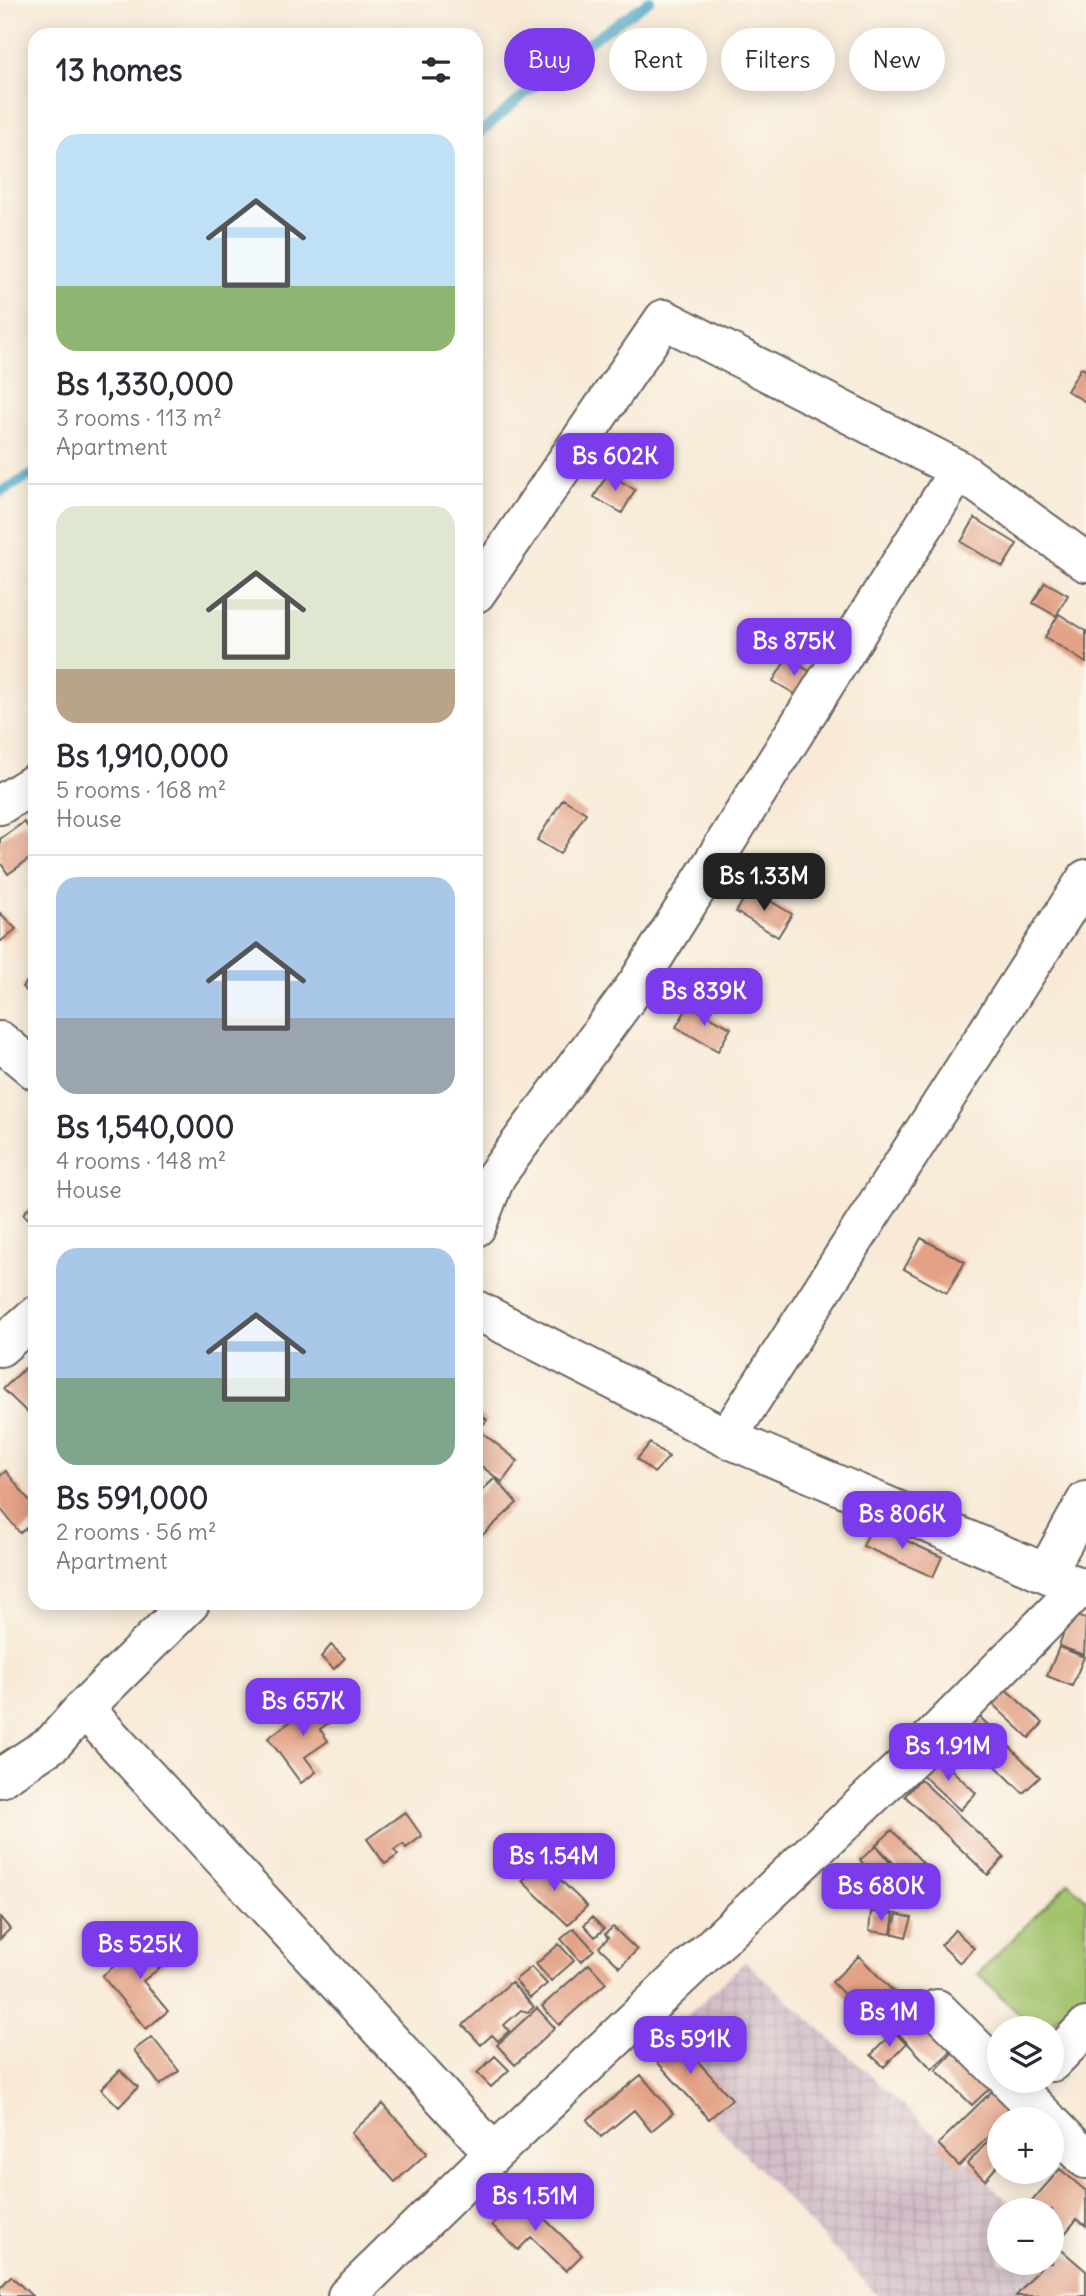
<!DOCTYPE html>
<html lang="en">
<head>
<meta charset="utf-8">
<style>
  :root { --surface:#fff; --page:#f2f2f3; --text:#2b2b33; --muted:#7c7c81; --line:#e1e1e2; --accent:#7c3aed }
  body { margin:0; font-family:Delius,sans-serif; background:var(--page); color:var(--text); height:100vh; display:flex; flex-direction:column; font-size:26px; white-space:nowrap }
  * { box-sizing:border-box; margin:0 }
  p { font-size:23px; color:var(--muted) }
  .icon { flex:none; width:38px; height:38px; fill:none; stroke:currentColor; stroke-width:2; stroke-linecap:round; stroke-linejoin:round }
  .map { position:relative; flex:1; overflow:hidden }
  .panel { position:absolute; left:28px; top:28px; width:455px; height:1582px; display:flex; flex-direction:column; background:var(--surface); border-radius:21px; box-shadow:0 4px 18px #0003 }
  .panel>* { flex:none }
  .top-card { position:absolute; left:504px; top:28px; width:476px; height:63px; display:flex; gap:14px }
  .fabs { position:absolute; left:987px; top:2016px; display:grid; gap:14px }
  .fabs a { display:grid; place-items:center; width:77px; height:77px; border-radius:50%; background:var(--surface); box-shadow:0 4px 18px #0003; font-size:35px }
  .price { position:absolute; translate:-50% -60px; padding:0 16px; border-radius:14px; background:var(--accent); color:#fff; font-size:23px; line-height:46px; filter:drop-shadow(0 2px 4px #0008) }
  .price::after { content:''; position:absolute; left:50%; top:42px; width:21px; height:16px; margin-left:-10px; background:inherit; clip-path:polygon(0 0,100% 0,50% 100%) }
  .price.selected { background:#222; color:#fff }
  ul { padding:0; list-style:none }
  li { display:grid; align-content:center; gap:14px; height:371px; padding:0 28px }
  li+li { border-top:2px solid var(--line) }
  li span { display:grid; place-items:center; height:217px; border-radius:21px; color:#555 }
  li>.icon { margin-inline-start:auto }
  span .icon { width:126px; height:126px; fill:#fffc; stroke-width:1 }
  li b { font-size:30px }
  h2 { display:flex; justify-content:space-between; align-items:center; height:84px; padding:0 28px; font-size:30px }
  .chip { padding:0 24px; border-radius:32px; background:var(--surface); box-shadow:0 4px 18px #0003; font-size:24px; line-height:63px }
  .chip.selected { background:var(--accent); color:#fff }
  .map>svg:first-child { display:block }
  .industrial { fill:url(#industrial-grid) }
  .grass { fill:#a1c26b; stroke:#5e6f44; stroke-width:2 }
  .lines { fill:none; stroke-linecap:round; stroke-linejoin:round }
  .stream { stroke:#4aa6c8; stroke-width:10 }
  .building { fill:#e3a186 }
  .minor-casing { stroke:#69645d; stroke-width:42 }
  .minor { stroke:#fff; stroke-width:38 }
</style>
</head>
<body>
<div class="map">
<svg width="1086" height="2296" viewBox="0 0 1086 2296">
  <defs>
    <pattern id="industrial-grid" width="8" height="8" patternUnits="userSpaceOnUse" patternTransform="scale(1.75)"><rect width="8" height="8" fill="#d2bdc8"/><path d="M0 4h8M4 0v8" fill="none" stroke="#b4a2ab"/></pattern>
  </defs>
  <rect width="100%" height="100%" fill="#fbf7ec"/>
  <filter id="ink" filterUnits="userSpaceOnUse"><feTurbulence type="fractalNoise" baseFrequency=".0143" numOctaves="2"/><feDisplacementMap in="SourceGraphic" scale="14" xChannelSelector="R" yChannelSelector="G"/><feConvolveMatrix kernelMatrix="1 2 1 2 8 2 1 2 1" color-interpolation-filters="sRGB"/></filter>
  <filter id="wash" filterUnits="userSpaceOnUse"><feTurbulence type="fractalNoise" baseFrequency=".00686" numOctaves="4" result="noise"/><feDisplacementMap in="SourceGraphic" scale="28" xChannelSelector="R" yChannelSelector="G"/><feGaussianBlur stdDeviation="1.57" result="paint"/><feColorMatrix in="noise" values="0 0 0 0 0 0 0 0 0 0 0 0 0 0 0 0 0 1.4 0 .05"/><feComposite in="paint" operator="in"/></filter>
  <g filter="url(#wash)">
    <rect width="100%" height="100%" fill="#f8ead7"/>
    <!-- industrial -->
    <path class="industrial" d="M 745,1961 L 1018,2210 L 999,2210 L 999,2263 L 1052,2263 L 1052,2242 L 1086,2271 L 1086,2296 L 878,2296 L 649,2053 Z"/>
    <!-- grass -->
    <path class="grass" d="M 1069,1882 L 1086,1899 L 1086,1990 L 1048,2028 L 1033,2028 L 978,1974 Z"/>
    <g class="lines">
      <!-- stream -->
      <path class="stream" d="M 476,136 L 576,51 L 650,0
        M 0,492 L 35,473"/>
    </g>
    <g id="blocks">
      <!-- building -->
      <path class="building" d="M 1081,368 L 1086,370 L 1086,402 L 1067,391 Z
        M 608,473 L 635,490 L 622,513 L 594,497 Z
        M 975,518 L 1017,544 L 1003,567 L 961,542 Z
        M 1045,582 L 1068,595 L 1056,616 L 1033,603 Z
        M 1059,614 L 1086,631 L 1086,663 L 1045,637 Z
        M 787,658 L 814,674 L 800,697 L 773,681 Z
        M 563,799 L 586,813 L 560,854 L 537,840 Z
        M 24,822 L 35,837 L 35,855 L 8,874 L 0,862 L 0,839 Z
        M 750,889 L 792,914 L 778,937 L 736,912 Z
        M 0,913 L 16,929 L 0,942 Z
        M 35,972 L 35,999 L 22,987 Z
        M 689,1005 L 731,1028 L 718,1051 L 676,1027 Z
        M 35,1201 L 35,1224 L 23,1214 Z
        M 921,1238 L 965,1262 L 947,1293 L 904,1269 Z
        M 25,1368 L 35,1378 L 35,1420 L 3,1389 Z
        M 476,1411 L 487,1420 L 479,1430 L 518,1461 L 502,1482 L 476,1462 Z
        M 650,1443 L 669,1457 L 654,1473 L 637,1459 Z
        M 6,1471 L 35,1508 L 35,1521 L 20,1533 L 0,1508 L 0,1476 Z
        M 495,1478 L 517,1503 L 476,1541 L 476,1496 Z
        M 872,1525 L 942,1557 L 933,1577 L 863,1546 Z
        M 1070,1614 L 1086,1619 L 1084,1655 L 1059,1646 Z
        M 331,1645 L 345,1658 L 334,1669 L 321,1657 Z
        M 1059,1647 L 1084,1657 L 1072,1686 L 1047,1676 Z
        M 1001,1685 L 1043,1723 L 1029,1738 L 988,1700 Z
        M 323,1698 L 337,1717 L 320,1729 L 328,1741 L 305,1757 L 316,1772 L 301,1783 L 268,1738 Z
        M 977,1714 L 1040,1777 L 1023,1793 L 960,1731 Z
        M 936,1755 L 976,1793 L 960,1810 L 920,1773 Z
        M 920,1779 L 1004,1857 L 988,1875 L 905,1796 Z
        M 405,1812 L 422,1836 L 406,1848 L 403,1844 L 394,1850 L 398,1855 L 385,1864 L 367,1839 Z
        M 892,1830 L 923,1863 L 908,1878 L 876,1845 Z
        M 876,1846 L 894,1867 L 878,1881 L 860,1860 Z
        M 541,1861 L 587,1906 L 568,1925 L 522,1881 Z
        M 871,1912 L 894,1914 L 891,1934 L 869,1931 Z
        M 897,1914 L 912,1918 L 906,1937 L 892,1933 Z
        M 0,1917 L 10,1929 L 0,1939 Z
        M 592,1917 L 604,1929 L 595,1937 L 584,1925 Z
        M 613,1927 L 637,1950 L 620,1967 L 599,1947 L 608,1938 L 605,1934 Z
        M 574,1928 L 594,1950 L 581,1962 L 561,1939 Z
        M 955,1930 L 974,1948 L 960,1963 L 941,1945 Z
        M 153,1935 L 172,1958 L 143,1981 L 168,2011 L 146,2029 L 102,1976 Z
        M 559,1944 L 574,1961 L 551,1981 L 536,1964 Z
        M 859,1956 L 912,2011 L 885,2037 L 832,1982 Z
        M 589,1964 L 606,1983 L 559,2025 L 542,2006 Z
        M 531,1967 L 547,1984 L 530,1998 L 515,1980 Z
        M 511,1982 L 534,2007 L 528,2012 L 521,2010 L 504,2025 L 509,2031 L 498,2041 L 492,2035 L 481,2045 L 463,2025 Z
        M 537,2008 L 555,2028 L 515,2065 L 497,2045 Z
        M 914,2011 L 952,2050 L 932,2069 L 895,2030 Z
        M 894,2031 L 906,2044 L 884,2067 L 871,2055 Z
        M 672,2033 L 732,2099 L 709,2119 L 649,2053 Z
        M 152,2037 L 179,2071 L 160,2085 L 134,2050 Z
        M 953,2052 L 990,2088 L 972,2105 L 936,2070 Z
        M 495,2056 L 509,2070 L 491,2087 L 477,2073 Z
        M 120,2070 L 138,2087 L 119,2107 L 101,2089 Z
        M 641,2075 L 673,2113 L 651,2131 L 634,2110 L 601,2137 L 587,2120 Z
        M 992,2091 L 1013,2113 L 1006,2119 L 999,2119 L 999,2126 L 959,2166 L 938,2144 Z
        M 383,2104 L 427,2153 L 395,2182 L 351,2133 Z
        M 999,2129 L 999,2164 L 985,2180 L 967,2164 Z
        M 1060,2169 L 1086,2191 L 1086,2226 L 1077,2219 L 1058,2242 L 1052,2237 L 1052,2210 L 1024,2210 Z
        M 521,2196 L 582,2255 L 566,2271 L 531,2237 L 518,2250 L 492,2225 Z
        M 1058,2247 L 1086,2271 L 1086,2296 L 1016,2296 L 1044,2263 L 1052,2263 L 1052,2254 Z
        M 11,2276 L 32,2296 L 0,2296 L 0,2288 Z"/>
    </g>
  </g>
  <g filter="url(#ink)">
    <use href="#blocks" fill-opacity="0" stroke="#69645d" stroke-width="2"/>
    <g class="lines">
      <!-- minor casing -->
      <g class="minor-casing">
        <path id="minor" d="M 476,593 L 664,319 L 959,470 L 1086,562
          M 0,805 L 35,783
          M 0,1041 L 35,1070
          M 476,1227 L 496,1176 L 637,984 L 959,470
          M 476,1310 L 727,1438 L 1086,1590
          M 0,1347 L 35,1316
          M 727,1438 L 1086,879
          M 1046,1573 L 1086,1501
          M 84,1708 L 494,2153
          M 0,1778 L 53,1743 L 84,1708 L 190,1603
          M 937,2009 L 999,2071
          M 1052,2062 L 1086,2027
          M 1009,2081 L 1047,2119
          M 1052,2124 L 1086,2159
          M 347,2296 L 494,2153 L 914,1756 L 1080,1587"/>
      </g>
      <!-- minor -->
      <use href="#minor" class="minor"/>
    </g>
  </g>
</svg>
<div class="fabs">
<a><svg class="icon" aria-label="layers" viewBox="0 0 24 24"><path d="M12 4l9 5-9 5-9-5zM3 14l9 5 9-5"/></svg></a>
<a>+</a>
<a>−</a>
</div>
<b class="price" style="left:615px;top:493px">Bs 602K</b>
<b class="price" style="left:794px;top:678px">Bs 875K</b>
<b class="price selected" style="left:764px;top:913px">Bs 1.33M</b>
<b class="price" style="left:704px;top:1028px">Bs 839K</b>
<b class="price" style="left:902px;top:1551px">Bs 806K</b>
<b class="price" style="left:303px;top:1738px">Bs 657K</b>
<b class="price" style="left:948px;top:1783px">Bs 1.91M</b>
<b class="price" style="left:554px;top:1893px">Bs 1.54M</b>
<b class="price" style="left:881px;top:1923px">Bs 680K</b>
<b class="price" style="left:140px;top:1981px">Bs 525K</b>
<b class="price" style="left:889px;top:2049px">Bs 1M</b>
<b class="price" style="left:690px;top:2076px">Bs 591K</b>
<b class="price" style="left:535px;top:2233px">Bs 1.51M</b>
<div class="top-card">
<a class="chip selected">Buy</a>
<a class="chip">Rent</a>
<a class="chip">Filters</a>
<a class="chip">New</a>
</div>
<section class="panel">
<h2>13 homes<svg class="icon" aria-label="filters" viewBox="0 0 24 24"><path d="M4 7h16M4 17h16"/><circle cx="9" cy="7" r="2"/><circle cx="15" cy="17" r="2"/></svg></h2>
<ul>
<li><span style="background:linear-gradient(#bfe0f5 70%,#8fb573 0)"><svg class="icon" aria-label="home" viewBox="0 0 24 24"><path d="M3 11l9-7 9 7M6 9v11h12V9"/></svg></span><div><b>Bs 1,330,000</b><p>3 rooms · 113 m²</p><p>Apartment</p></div></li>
<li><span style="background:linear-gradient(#dfe7d0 75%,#b9a48a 0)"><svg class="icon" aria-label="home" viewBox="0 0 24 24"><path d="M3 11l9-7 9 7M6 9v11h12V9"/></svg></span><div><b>Bs 1,910,000</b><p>5 rooms · 168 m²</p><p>House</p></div></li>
<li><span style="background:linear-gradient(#a9c7e8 65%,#9aa5b1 0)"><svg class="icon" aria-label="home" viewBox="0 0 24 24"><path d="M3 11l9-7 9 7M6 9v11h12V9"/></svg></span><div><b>Bs 1,540,000</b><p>4 rooms · 148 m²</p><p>House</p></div></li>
<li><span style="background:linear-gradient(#a9c7e8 60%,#7fa58c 0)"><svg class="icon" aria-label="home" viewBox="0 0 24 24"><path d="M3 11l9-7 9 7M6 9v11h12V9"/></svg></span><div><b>Bs 591,000</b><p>2 rooms · 56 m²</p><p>Apartment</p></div></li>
</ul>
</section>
</div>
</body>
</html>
